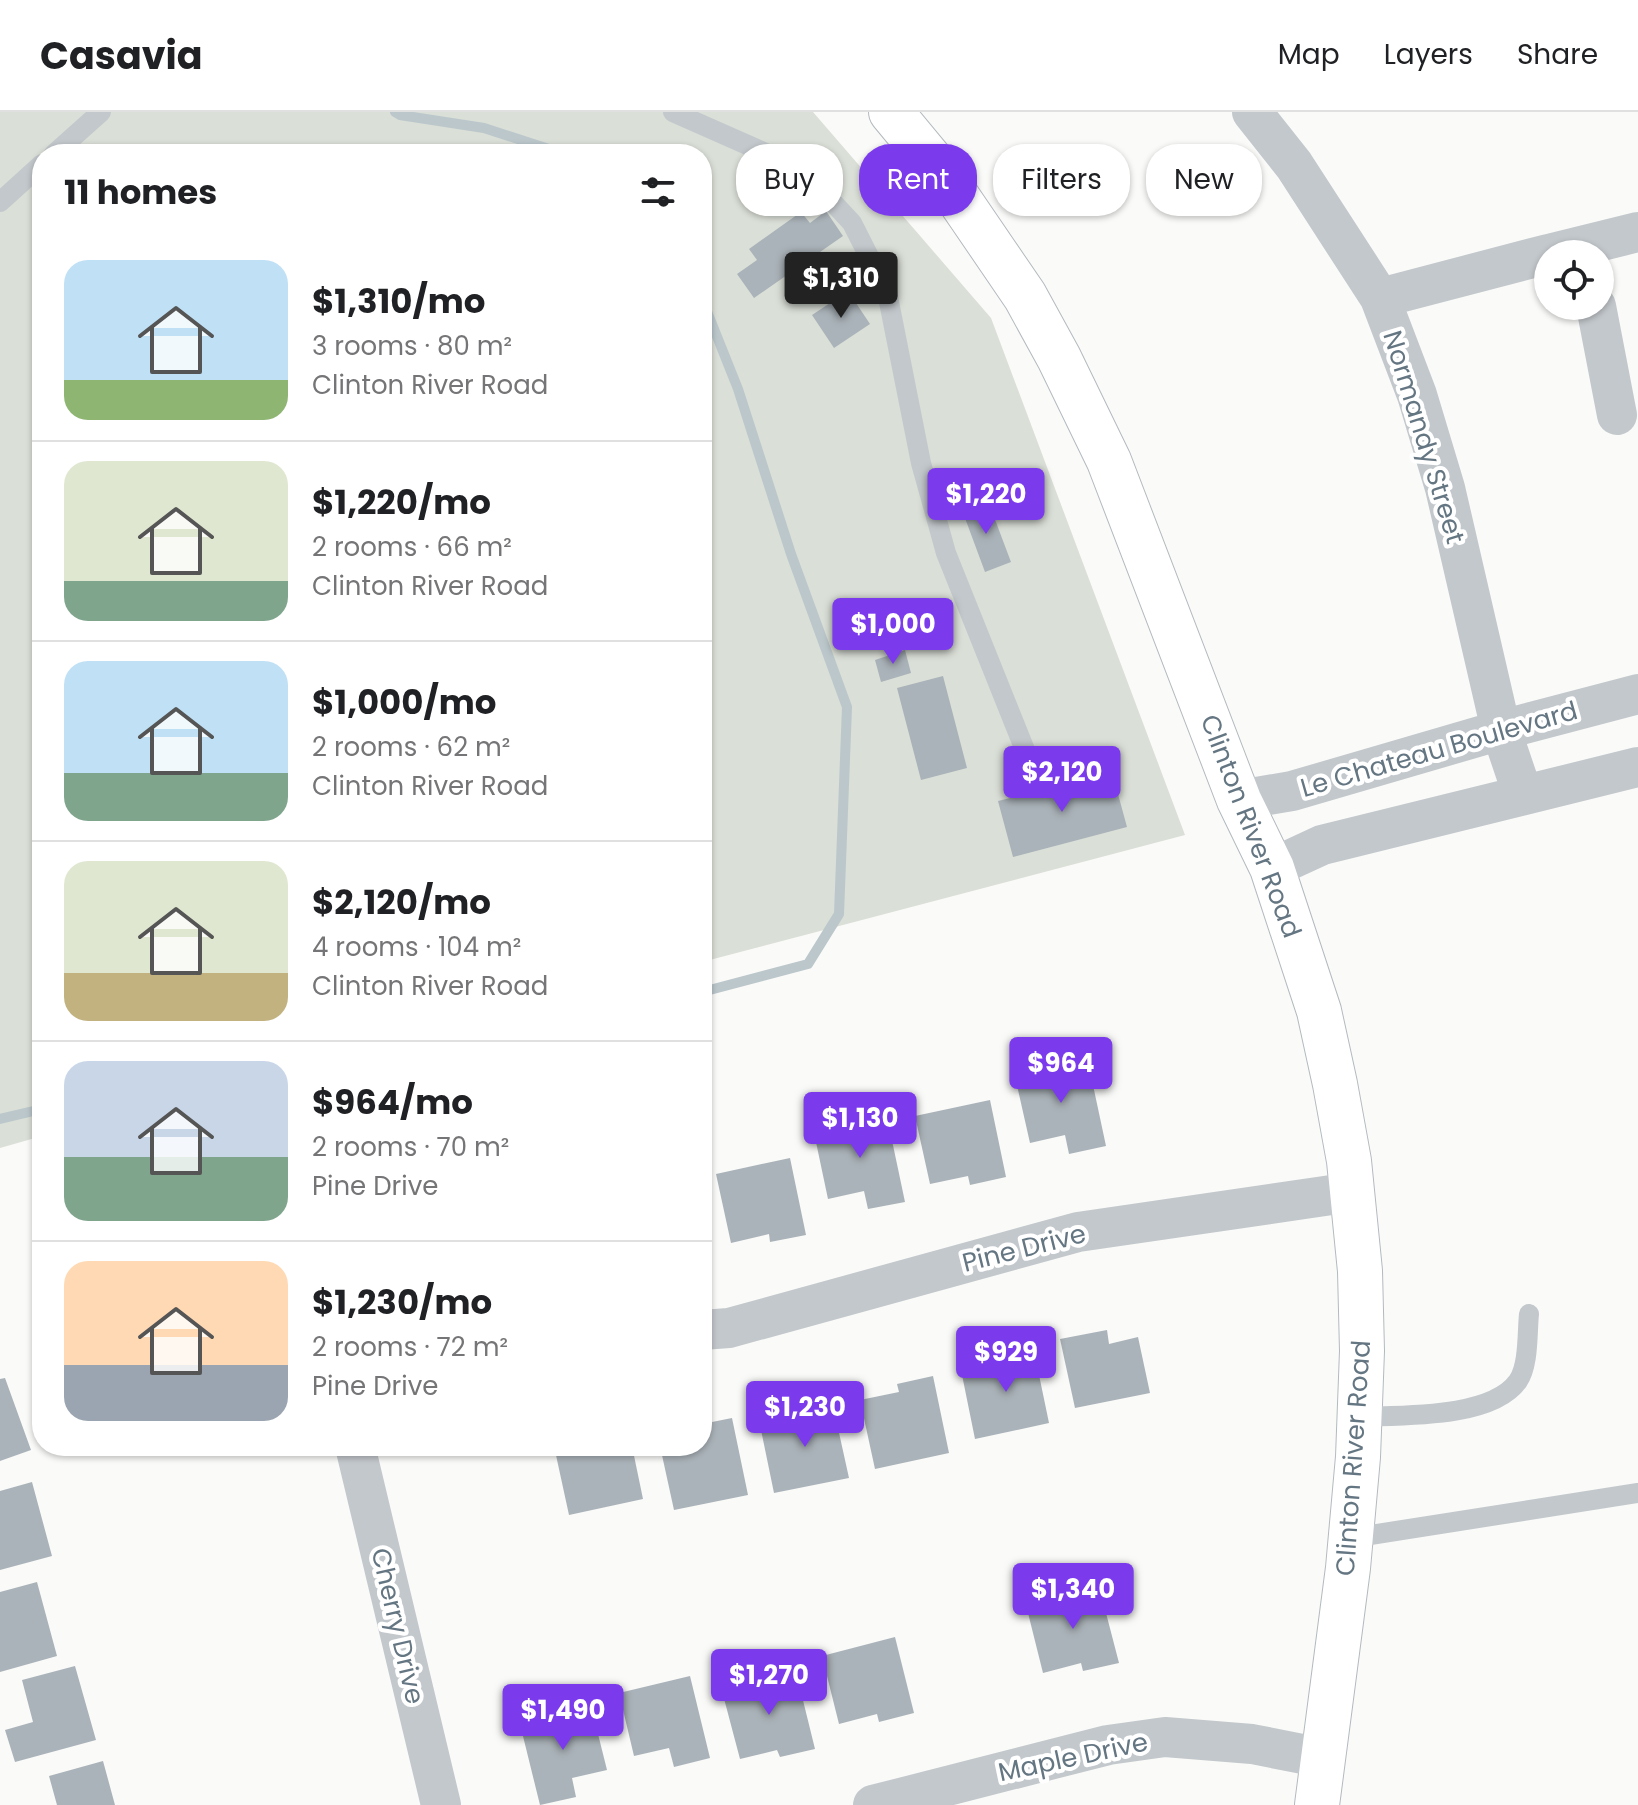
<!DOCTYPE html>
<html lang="en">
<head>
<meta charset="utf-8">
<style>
  :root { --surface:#fff; --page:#f2f2f2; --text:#202124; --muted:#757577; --line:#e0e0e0; --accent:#7c3aed }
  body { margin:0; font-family:Poppins,sans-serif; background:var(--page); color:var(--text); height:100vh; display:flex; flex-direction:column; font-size:30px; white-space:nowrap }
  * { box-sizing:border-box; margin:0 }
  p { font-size:26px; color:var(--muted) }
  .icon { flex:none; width:44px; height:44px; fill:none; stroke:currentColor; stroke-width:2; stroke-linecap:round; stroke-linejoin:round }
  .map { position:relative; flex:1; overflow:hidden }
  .drawer { position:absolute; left:32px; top:32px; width:680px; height:1312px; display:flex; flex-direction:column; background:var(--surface); border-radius:32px; box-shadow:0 2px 6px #0004 }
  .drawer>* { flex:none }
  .hud { position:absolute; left:736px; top:32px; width:760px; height:72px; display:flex; gap:16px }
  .fabs { position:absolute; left:1534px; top:128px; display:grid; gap:16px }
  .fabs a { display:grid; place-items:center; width:80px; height:80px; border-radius:50%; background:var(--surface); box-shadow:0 2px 6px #0004; font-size:40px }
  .price { position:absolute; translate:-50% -68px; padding:0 18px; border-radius:8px; background:var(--accent); color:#fff; font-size:26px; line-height:52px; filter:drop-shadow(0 2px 4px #0008) }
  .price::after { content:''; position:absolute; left:50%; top:48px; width:24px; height:18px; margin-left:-12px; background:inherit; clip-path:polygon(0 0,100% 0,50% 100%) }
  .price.current { background:#222; color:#fff }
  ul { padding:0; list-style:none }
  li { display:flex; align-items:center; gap:24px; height:200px; padding:0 32px }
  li+li { border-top:2px solid var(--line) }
  li span { display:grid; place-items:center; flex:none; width:224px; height:160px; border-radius:24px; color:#555 }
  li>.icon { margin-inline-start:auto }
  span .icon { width:96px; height:96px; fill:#fffc; stroke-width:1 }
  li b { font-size:34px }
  h2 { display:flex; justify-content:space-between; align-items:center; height:96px; padding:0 32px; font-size:34px }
  .tag { padding:0 28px; border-radius:32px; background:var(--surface); box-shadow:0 2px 6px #0004; font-size:28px; line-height:72px }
  .tag.current { background:var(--accent); color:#fff }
  header { display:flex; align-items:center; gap:48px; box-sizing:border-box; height:112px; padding:0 40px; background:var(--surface); border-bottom:2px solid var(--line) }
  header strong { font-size:38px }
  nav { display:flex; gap:44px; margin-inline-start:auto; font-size:28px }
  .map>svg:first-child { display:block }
  .green { fill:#dadfd7 }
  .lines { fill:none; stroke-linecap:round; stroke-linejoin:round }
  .stream { stroke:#bbc7cb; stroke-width:10 }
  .building { fill:#aab3b9 }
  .secondary-casing { stroke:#b3babf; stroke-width:46 }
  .lane { stroke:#c3c8cc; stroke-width:20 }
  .street { stroke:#c3c8cc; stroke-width:40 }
  .secondary { stroke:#fff; stroke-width:44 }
  .labels { text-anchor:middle; stroke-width:8; stroke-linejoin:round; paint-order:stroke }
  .street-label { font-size:26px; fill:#657683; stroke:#fff }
</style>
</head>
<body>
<header>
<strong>Casavia</strong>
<nav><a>Map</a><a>Layers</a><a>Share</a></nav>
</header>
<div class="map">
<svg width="1638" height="1693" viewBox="0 0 1638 1693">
  <rect width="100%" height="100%" fill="#fafaf8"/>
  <!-- green -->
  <path class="green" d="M 0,0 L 813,0 L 991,206 L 1185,723 L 702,850 L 702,42 L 42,42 L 42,1024 L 0,1036 Z"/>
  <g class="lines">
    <!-- stream -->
    <path class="stream" d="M 395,0 L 400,3 L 484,16 L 564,42
      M 702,187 L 738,277 L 791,442 L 847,595 L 839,802 L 808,852 L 702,880
      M 0,1007 L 42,997"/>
  </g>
  <!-- building -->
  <path class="building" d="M 826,99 L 843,124 L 754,186 L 737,162 L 757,148 L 749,137 L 801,100 L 810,111 Z
    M 848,179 L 870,212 L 834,236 L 812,203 Z
    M 988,389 L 1011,450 L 985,460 L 962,398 Z
    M 905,538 L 911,561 L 881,570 L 875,548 Z
    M 943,564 L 967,656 L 921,668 L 897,576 Z
    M 1112,660 L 1127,715 L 1013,745 L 998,689 Z
    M 1087,945 L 1106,1034 L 1069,1042 L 1065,1023 L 1030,1031 L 1014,960 Z
    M 990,988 L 1006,1065 L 970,1073 L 968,1064 L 930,1072 L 915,1004 Z
    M 886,1000 L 905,1090 L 868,1097 L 864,1079 L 828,1087 L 813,1016 Z
    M 790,1046 L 806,1123 L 770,1130 L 769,1122 L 731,1131 L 716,1062 Z
    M 1107,1218 L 1109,1232 L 1138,1225 L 1150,1281 L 1075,1296 L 1060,1227 Z
    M 1033,1234 L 1049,1311 L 975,1327 L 961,1258 L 999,1250 L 997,1242 Z
    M 933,1264 L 949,1341 L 875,1357 L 860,1288 L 899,1280 L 897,1272 Z
    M 5,1266 L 31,1338 L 0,1349 L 0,1267 Z
    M 832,1289 L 849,1366 L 774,1381 L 760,1313 L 798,1305 L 797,1296 Z
    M 732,1306 L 748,1383 L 674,1398 L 660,1334 L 702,1334 L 702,1312 Z
    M 554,1334 L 632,1334 L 643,1387 L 569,1403 Z
    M 32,1370 L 52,1444 L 0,1458 L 0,1379 Z
    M 37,1470 L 57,1544 L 0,1560 L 0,1480 Z
    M 1099,1474 L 1119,1551 L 1083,1559 L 1081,1551 L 1043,1561 L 1026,1493 Z
    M 895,1525 L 914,1601 L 879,1610 L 877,1602 L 839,1612 L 822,1544 Z
    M 75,1554 L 96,1628 L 15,1650 L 5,1618 L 33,1610 L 22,1568 Z
    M 796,1560 L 815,1637 L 780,1645 L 777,1638 L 740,1647 L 722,1579 Z
    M 690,1564 L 710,1646 L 674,1655 L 669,1636 L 634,1644 L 619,1581 Z
    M 591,1594 L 607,1658 L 572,1666 L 576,1685 L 540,1693 L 520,1612 Z
    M 103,1649 L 115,1693 L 57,1693 L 49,1664 Z"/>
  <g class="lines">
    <!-- secondary casing -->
    <g class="secondary-casing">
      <path id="secondary" d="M 891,0 L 939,58 L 1025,184 L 1059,246 L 1109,349 L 1239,688 L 1272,756 L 1319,899 L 1335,972 L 1349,1049 L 1360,1159 L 1362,1239 L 1358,1345 L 1348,1456 L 1317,1693"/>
    </g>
    <!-- lane -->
    <path class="lane" d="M 673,0 L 802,57 L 852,111 L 887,180 L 921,351 L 946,441 L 1031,653
      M 54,42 L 101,0
      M 0,90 L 42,52
      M 1358,1305 C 1400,1303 1491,1307 1518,1269 C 1529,1253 1527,1221 1529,1202
      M 1351,1426 L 1638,1381"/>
    <!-- street -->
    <path class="street" d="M 1252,0 L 1294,53 L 1380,186 L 1417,283 L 1445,376 L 1501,618 L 1523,683
      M 1549,142 L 1638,120
      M 1380,186 L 1548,142
      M 1596,194 L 1617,303
      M 1239,688 L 1292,679 L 1501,618 L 1638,582
      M 1272,756 L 1322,733 L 1638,655
      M 702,1218 L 729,1216 L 1078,1120 L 1352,1080
      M 355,1334 L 441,1693
      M 873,1693 L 1108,1633 L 1165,1625 L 1252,1632 L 1323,1646"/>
    <!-- secondary -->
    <use href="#secondary" class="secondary"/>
  </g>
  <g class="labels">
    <!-- street labels -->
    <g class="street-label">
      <text transform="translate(1424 325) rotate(73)" y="9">Normandy Street</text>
      <text transform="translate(1439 637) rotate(-16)" y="9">Le Chateau Boulevard</text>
      <text transform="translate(1251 714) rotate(69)" y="9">Clinton River Road</text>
      <text transform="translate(1024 1136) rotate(-14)" y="9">Pine Drive</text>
      <text transform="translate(1353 1346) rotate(-86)" y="9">Clinton River Road</text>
      <text transform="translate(398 1514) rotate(77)" y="9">Cherry Drive</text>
      <text transform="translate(1073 1645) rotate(-12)" y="9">Maple Drive</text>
    </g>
  </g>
</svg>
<div class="fabs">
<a><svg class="icon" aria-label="locate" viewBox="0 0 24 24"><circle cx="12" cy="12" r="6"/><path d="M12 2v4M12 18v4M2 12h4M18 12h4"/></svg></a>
</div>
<b class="price current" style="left:841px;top:208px">$1,310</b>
<b class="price" style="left:986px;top:424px">$1,220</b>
<b class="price" style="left:893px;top:554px">$1,000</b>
<b class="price" style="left:1062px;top:702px">$2,120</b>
<b class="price" style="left:1061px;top:993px">$964</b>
<b class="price" style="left:860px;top:1048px">$1,130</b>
<b class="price" style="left:1006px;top:1282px">$929</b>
<b class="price" style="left:805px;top:1337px">$1,230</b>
<b class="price" style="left:1073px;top:1519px">$1,340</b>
<b class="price" style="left:769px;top:1605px">$1,270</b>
<b class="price" style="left:563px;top:1640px">$1,490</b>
<div class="hud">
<a class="tag">Buy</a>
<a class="tag current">Rent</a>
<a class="tag">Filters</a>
<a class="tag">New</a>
</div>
<section class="drawer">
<h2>11 homes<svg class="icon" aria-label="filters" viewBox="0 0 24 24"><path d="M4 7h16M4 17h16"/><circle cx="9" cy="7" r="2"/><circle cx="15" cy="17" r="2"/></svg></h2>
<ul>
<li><span style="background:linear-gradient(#bfe0f5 75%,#8fb573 0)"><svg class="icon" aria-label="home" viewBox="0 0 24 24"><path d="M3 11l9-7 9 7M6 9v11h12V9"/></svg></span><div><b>$1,310/mo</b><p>3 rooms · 80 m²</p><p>Clinton River Road</p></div></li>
<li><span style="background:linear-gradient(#dfe7d0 75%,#7fa58c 0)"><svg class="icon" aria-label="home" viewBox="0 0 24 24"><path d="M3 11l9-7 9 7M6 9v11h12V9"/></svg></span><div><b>$1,220/mo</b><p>2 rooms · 66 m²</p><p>Clinton River Road</p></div></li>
<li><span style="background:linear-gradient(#bfe0f5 70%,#7fa58c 0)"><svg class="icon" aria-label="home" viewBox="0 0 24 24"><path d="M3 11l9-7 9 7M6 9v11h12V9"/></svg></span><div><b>$1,000/mo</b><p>2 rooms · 62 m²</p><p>Clinton River Road</p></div></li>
<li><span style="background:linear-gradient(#dfe7d0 70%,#c2b280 0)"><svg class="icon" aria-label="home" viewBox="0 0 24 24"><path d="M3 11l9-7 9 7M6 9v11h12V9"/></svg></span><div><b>$2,120/mo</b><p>4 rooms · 104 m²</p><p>Clinton River Road</p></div></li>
<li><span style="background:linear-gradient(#c9d6e8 60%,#7fa58c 0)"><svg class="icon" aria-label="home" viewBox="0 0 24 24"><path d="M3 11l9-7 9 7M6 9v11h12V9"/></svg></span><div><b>$964/mo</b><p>2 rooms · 70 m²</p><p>Pine Drive</p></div></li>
<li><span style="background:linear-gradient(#ffd9b3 65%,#9aa5b1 0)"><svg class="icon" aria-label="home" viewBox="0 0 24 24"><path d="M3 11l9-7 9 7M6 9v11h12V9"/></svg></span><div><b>$1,230/mo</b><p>2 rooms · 72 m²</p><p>Pine Drive</p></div></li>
</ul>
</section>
</div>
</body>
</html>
